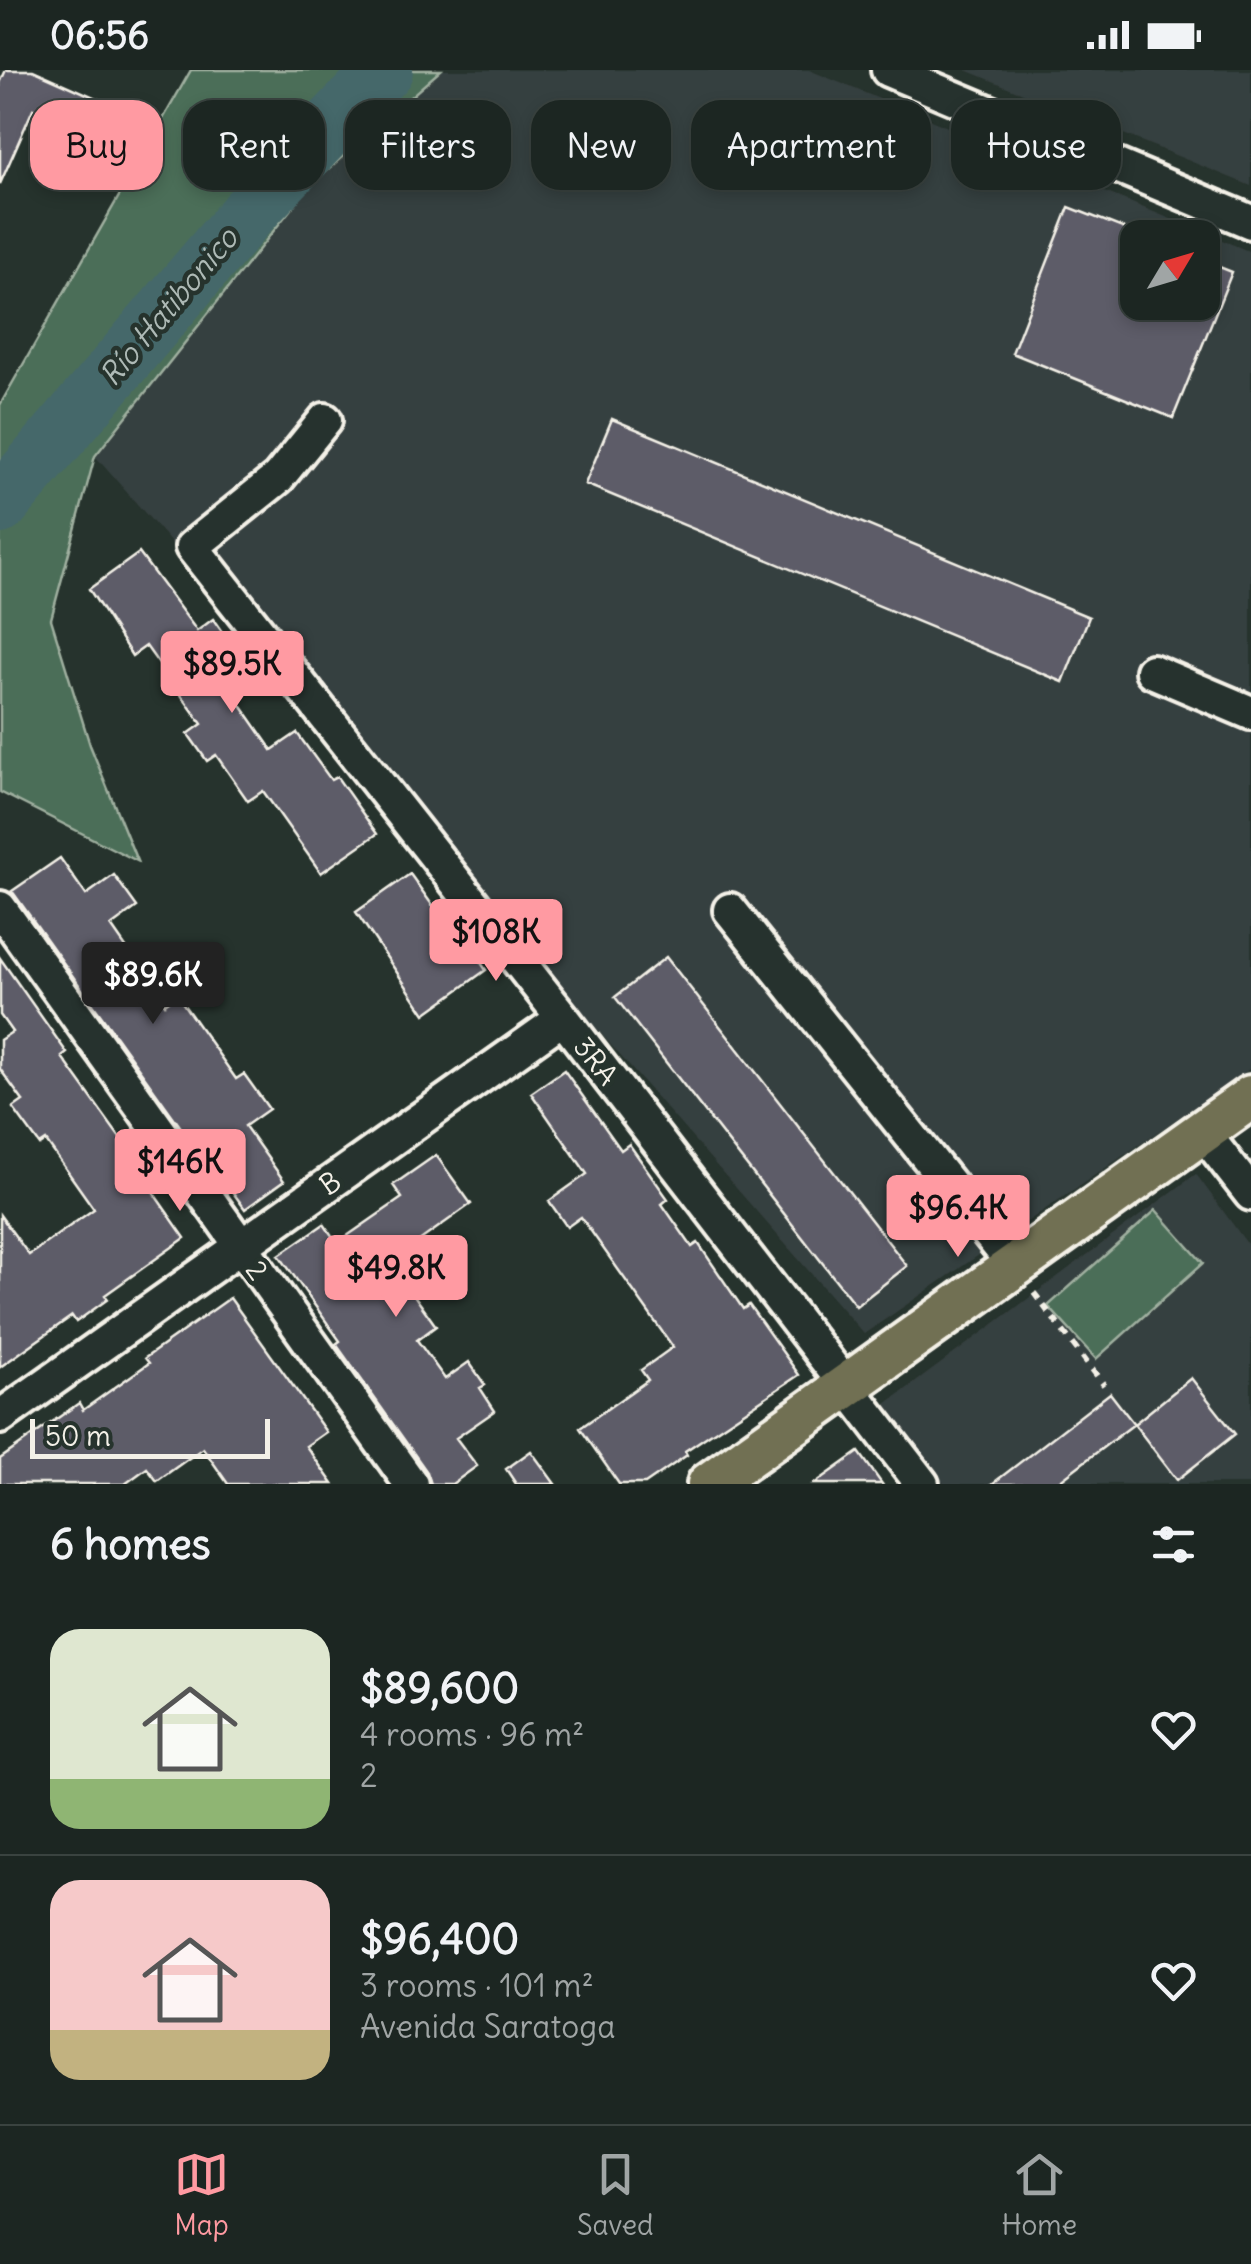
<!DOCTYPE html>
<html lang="en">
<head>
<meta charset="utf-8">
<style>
  :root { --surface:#1c2622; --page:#252e2a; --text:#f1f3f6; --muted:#a0a5a5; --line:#3a4340; --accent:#ff9aa2 }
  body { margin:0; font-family:Delius,sans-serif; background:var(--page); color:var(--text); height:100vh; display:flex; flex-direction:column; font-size:38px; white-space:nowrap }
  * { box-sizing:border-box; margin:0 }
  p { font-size:32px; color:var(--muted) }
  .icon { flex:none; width:55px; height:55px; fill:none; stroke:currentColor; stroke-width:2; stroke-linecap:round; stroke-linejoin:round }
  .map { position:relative; height:1414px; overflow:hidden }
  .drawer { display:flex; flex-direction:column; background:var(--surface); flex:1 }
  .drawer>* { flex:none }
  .banner { position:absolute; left:30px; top:30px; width:1192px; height:90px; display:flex; gap:20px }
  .needle { width:65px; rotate:52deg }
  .controls { position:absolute; left:1120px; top:150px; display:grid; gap:20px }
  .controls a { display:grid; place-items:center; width:100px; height:100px; border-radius:20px; background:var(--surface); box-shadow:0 5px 15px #0003,0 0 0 2px var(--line); font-size:50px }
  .scale { position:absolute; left:30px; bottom:25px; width:240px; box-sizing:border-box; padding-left:10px; border:5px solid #f4f1e8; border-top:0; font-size:28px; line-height:35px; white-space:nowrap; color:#f4f1e8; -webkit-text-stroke:8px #26332d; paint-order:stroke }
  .price { position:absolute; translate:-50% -85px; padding:0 22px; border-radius:10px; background:var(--accent); color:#111; font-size:32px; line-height:65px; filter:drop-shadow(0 2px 5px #0008) }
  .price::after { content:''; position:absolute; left:50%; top:60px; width:30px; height:22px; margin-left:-15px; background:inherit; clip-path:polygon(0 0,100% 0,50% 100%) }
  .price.selected { background:#222; color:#fff }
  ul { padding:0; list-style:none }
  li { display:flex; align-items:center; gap:30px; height:250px; padding:0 50px }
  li+li { border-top:2px solid var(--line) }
  li span { display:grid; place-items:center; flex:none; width:280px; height:200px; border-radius:30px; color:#555 }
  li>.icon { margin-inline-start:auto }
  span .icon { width:120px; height:120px; fill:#fffc; stroke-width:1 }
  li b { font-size:42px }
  h2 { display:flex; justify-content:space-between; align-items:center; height:120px; padding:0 50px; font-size:42px }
  .chip { padding:0 35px; border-radius:30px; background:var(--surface); box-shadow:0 5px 15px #0003,0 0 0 2px var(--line); font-size:35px; line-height:90px }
  .chip.selected { background:var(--accent); color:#111 }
  .status { display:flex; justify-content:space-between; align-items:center; height:70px; padding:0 50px; background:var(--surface); direction:ltr }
  .status svg { height:28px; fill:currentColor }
  .tab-bar { display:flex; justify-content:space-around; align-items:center; height:140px; border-top:2px solid var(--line); background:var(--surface); font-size:28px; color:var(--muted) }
  .tab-bar a { display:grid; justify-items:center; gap:5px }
  .tab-bar .selected { color:var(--accent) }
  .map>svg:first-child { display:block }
  .built { fill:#363f3f; fill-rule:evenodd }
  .green { fill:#4c6e59; stroke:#a0b0a0; stroke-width:2.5 }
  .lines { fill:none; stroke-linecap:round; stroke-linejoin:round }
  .river { stroke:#44686a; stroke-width:58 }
  .building { fill:#5d5c68; stroke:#f4f1e8; stroke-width:2.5 }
  .minor-casing { stroke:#f4f1e8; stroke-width:40 }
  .major-casing { stroke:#f4f1e8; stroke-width:50 }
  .path { stroke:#f4f1e8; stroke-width:6; stroke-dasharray:8 8; stroke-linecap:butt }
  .minor { stroke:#26332d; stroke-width:32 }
  .major { stroke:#716f52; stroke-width:42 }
  .labels { text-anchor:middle; stroke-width:9; stroke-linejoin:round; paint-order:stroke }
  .street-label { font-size:28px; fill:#f4f1e8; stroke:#26332d }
  .water-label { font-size:30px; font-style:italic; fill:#aebab6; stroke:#26332d }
</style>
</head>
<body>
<div class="status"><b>06:56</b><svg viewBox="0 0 49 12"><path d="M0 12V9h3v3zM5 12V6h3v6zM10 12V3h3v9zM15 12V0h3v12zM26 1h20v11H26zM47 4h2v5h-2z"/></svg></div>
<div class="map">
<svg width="1251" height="1414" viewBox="0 0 1251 1414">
  <rect width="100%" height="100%" fill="#26332d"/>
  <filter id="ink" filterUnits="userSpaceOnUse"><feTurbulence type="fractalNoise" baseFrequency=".01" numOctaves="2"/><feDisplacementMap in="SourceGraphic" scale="20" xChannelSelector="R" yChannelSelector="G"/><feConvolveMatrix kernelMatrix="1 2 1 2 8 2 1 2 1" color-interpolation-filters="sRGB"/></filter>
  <g filter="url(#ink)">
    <!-- built -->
    <path class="built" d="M 441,0 L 809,0 L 1251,182 L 1251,998 L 864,1264 L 95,386 L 310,115 ZM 1138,168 L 1202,168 L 1202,232 L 1138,232 Z
      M 966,0 L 1251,0 L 1251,116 Z
      M 1196,1104 L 1251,1179 L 1251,1414 L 944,1414 L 882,1337 Z"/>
    <!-- green -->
    <path class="green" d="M 191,0 L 441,0 L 310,115 L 95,386 L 51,549 L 90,675 L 137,791 L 0,722 L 0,335 Z
      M 1156,1140 L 1203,1193 L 1096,1289 L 1048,1236 Z"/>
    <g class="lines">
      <!-- river -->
      <path class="river" d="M 0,435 L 249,142 L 384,0"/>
    </g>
    <!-- building -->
    <path class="building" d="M 6,0 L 33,0 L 105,32 L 91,64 L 33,39 L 0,114 L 0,13 Z
      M 1069,137 L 1138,164 L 1138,232 L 1202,232 L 1202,190 L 1232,202 L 1173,348 L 1012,283 Z
      M 612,349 L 1089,547 L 1063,612 L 585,414 Z
      M 139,483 L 197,561 L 213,549 L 237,583 L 215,598 L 272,680 L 297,663 L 331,710 L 337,707 L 377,764 L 321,803 L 263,721 L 248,731 L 216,685 L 207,691 L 188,664 L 202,654 L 146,576 L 132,586 L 89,519 Z
      M 60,788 L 86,825 L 114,805 L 137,837 L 111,856 L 165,934 L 177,925 L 236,1009 L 244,1004 L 269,1039 L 245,1056 L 284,1111 L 245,1139 L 205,1084 L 202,1087 L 12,821 Z
      M 410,804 L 440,846 L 446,842 L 486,900 L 425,944 L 356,842 Z
      M 666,887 L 907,1196 L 856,1236 L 615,927 Z
      M 0,888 L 67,983 L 62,987 L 138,1093 L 134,1095 L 185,1168 L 105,1225 L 108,1229 L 76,1252 L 72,1246 L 0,1297 L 0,1145 L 29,1185 L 94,1139 L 46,1071 L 40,1075 L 13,1038 L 23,1031 L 0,999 L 0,970 L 12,962 L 0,945 Z
      M 564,1000 L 621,1080 L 629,1074 L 668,1129 L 662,1134 L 692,1177 L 698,1173 L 743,1239 L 749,1235 L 799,1305 L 685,1381 L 687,1385 L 645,1414 L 619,1414 L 580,1358 L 648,1310 L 641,1300 L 673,1277 L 581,1147 L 567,1157 L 549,1131 L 587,1104 L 531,1023 Z
      M 436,1085 L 471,1134 L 419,1171 L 423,1177 L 394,1197 L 436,1256 L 417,1270 L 445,1309 L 469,1292 L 485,1315 L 480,1318 L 495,1341 L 456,1368 L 477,1396 L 452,1414 L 431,1414 L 427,1402 L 336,1274 L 340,1271 L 279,1185 L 324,1154 L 337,1173 L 402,1128 L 393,1115 Z
      M 230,1228 L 326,1362 L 306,1376 L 333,1414 L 228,1414 L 203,1378 L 157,1411 L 147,1398 L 125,1414 L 0,1414 L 0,1389 L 79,1333 L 83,1340 L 149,1293 L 145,1288 Z
      M 1191,1308 L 1235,1364 L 1177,1410 L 1134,1354 Z
      M 1110,1323 L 1134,1354 L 1055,1414 L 992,1414 Z
      M 531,1381 L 555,1414 L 516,1414 L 506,1399 Z
      M 859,1382 L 882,1414 L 814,1414 Z"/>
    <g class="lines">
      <!-- minor casing -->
      <g class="minor-casing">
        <path id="minor" d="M 888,0 L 1251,152
          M 325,350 L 278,408 L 192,477 L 563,948 L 922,1414
          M 1152,601 L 1251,643
          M 0,838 L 411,1414
          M 730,840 L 1014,1195
          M 1202,1061 L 1251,1124
          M 0,1347 L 563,948"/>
      </g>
      <!-- major casing -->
      <g class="major-casing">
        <path id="major" d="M 709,1414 L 1251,1027"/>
      </g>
      <!-- path -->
      <path class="path" d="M 1034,1223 L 1104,1315"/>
      <!-- minor -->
      <use href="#minor" class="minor"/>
      <!-- major -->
      <use href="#major" class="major"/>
    </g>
  </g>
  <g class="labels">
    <!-- street labels -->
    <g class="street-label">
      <text transform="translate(596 991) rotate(52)" y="10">3RA</text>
      <text transform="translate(330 1113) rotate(-35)" y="10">B</text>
      <text transform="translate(257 1200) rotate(54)" y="10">2</text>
    </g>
    <!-- water labels -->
    <g class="water-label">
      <text transform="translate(169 237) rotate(-50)" y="10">Río Hatibonico</text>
    </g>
  </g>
</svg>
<div class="controls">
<a><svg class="needle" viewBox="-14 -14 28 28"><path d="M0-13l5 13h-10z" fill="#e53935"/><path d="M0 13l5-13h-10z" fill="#a0a5a5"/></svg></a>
</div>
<div class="scale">50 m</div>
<b class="price" style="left:232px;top:646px">$89.5K</b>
<b class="price" style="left:496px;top:914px">$108K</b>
<b class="price selected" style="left:153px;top:957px">$89.6K</b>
<b class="price" style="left:180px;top:1144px">$146K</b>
<b class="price" style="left:958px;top:1190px">$96.4K</b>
<b class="price" style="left:396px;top:1250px">$49.8K</b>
<div class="banner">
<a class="chip selected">Buy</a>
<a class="chip">Rent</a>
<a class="chip">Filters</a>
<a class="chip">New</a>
<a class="chip">Apartment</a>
<a class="chip">House</a>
</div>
</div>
<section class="drawer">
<h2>6 homes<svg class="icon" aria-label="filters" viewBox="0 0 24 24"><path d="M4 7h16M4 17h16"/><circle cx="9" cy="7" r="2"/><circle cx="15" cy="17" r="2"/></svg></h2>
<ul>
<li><span style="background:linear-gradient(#dfe7d0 75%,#8fb573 0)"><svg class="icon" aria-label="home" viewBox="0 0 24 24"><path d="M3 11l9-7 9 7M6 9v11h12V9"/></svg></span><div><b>$89,600</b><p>4 rooms · 96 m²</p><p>2</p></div><svg class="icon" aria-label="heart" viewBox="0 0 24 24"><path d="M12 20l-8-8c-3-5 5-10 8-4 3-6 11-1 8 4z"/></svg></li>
<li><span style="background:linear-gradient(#f6c9c9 75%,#c2b280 0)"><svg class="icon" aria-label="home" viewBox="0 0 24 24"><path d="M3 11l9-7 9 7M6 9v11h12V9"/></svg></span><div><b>$96,400</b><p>3 rooms · 101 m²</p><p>Avenida Saratoga</p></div><svg class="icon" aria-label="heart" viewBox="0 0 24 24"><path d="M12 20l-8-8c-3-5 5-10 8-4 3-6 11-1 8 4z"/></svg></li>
</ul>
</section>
<nav class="tab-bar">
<a class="selected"><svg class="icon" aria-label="map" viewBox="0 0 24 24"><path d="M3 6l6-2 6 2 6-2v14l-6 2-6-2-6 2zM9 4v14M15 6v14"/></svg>Map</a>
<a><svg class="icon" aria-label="saved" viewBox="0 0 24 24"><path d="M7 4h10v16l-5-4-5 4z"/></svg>Saved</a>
<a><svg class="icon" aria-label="home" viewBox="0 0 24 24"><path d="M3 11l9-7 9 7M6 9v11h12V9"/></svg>Home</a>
</nav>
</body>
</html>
